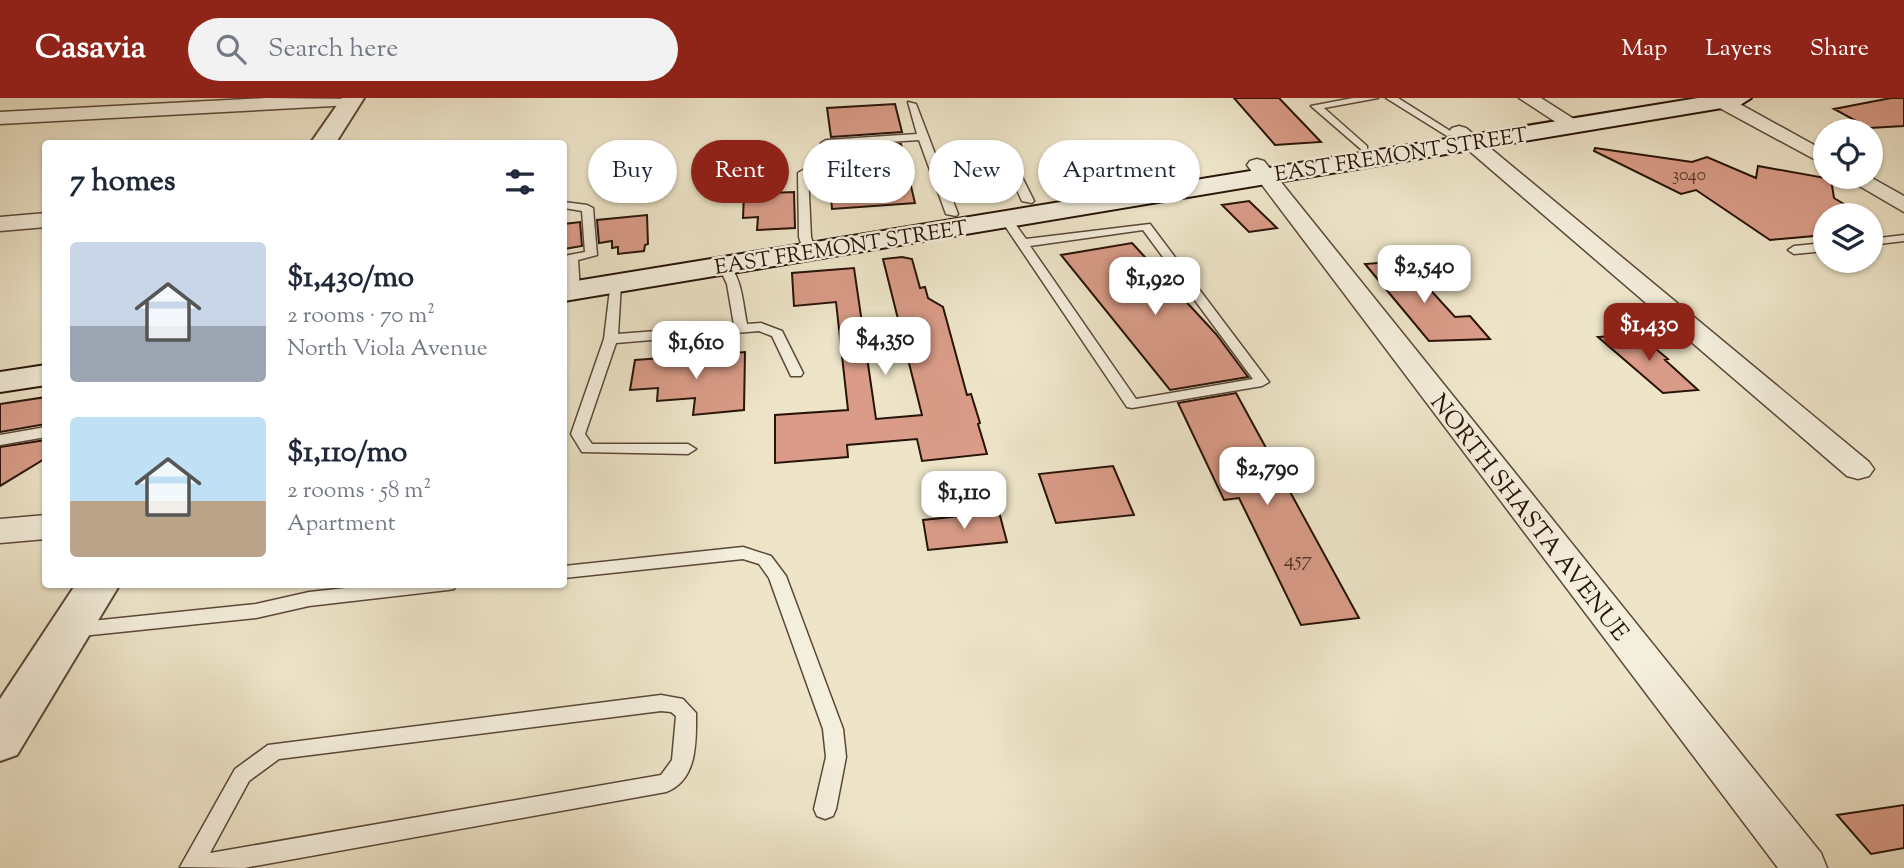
<!DOCTYPE html>
<html lang="en">
<head>
<meta charset="utf-8">
<style>
  :root { --surface:#fff; --page:#f2f2f3; --text:#1f2937; --muted:#747a83; --accent:#8f2418 }
  body { margin:0; font-family:"Sorts Mill Goudy",serif; background:var(--page); color:var(--text); height:100vh; display:flex; flex-direction:column; font-size:26px; white-space:nowrap }
  * { box-sizing:border-box; margin:0 }
  p { font-size:23px; color:var(--muted) }
  .icon { flex:none; width:38px; height:38px; fill:none; stroke:currentColor; stroke-width:2; stroke-linecap:round; stroke-linejoin:round }
  .map { position:relative; flex:1; overflow:hidden }
  .side { position:absolute; left:42px; top:42px; width:525px; height:448px; display:flex; flex-direction:column; background:var(--surface); border-radius:7px; box-shadow:0 2px 5px #0004 }
  .side>* { flex:none }
  .guide { position:absolute; left:588px; top:42px; width:665px; height:63px; display:flex; gap:14px }
  .fabs { position:absolute; left:1813px; top:21px; display:grid; gap:14px }
  .fabs a { display:grid; place-items:center; width:70px; height:70px; border-radius:50%; background:var(--surface); box-shadow:0 2px 5px #0004; font-size:35px }
  .price { position:absolute; translate:-50% -60px; padding:0 16px; border-radius:14px; background:#fff; color:#222; font-size:23px; line-height:46px; filter:drop-shadow(0 2px 4px #0008) }
  .price::after { content:''; position:absolute; left:50%; top:42px; width:21px; height:16px; margin-left:-10px; background:inherit; clip-path:polygon(0 0,100% 0,50% 100%) }
  .price.current { background:var(--accent); color:#fff }
  ul { padding:0; list-style:none }
  li { display:flex; align-items:center; gap:21px; height:175px; padding:0 28px }
  li span { display:grid; place-items:center; flex:none; width:196px; height:140px; border-radius:7px; color:#555 }
  li>.icon { margin-inline-start:auto }
  span .icon { width:84px; height:84px; fill:#fffc; stroke-width:1 }
  li b { font-size:30px }
  h2 { display:flex; justify-content:space-between; align-items:center; height:84px; padding:0 28px; font-size:30px }
  .tag { padding:0 24px; border-radius:32px; background:var(--surface); box-shadow:0 2px 5px #0004; font-size:24px; line-height:63px }
  .tag.current { background:var(--accent); color:#fff }
  header { display:flex; align-items:center; gap:42px; box-sizing:border-box; height:98px; padding:0 35px; background:var(--accent); color:#fff }
  header strong { font-size:33px }
  nav { display:flex; gap:38px; margin-inline-start:auto; font-size:24px }
  .search { width:490px; height:63px; background:var(--page); display:flex; align-items:center; gap:18px; box-sizing:border-box; padding:0 24px; border-radius:38px; color:var(--muted); font-size:26px }
  .map>svg:first-child { display:block }
  .building { fill:#da9c88; stroke:#281308; stroke-width:2 }
  .lines { fill:none; stroke-linecap:round; stroke-linejoin:round }
  .service-casing { stroke:#5a4838; stroke-width:3 }
  .minor-casing { stroke:#5a4838; stroke-width:3 }
  .tertiary-casing { stroke:#5a4838; stroke-width:4 }
  .secondary-casing { stroke:#281308; stroke-width:4 }
  .service { fill:#f4eedc; fill-rule:evenodd }
  .minor { fill:#f4eedc; fill-rule:evenodd }
  .tertiary { fill:#f4eedc; fill-rule:evenodd }
  .secondary { fill:#f4eedc; fill-rule:evenodd }
  .labels { text-anchor:middle; stroke-width:5; stroke-linejoin:round; paint-order:stroke }
  .far-number-label { font-size:18px; fill:#543528 }
  .far-street-label { font-size:21px; fill:#281308; stroke:#f4eedc }
  .number-label { font-size:21px; fill:#543528 }
  .street-label { font-size:24px; fill:#281308; stroke:#f4eedc }
</style>
</head>
<body>
<header>
<strong>Casavia</strong>
<div class="search"><svg class="icon" aria-label="search" viewBox="0 0 24 24"><circle cx="10" cy="10" r="6"/><path d="M15 15l6 6"/></svg>Search here</div>
<nav><a>Map</a><a>Layers</a><a>Share</a></nav>
</header>
<div class="map">
<svg width="1904" height="770" viewBox="0 0 1904 770">
  <rect width="100%" height="100%" fill="#eee5c9"/>
  <filter id="stains"><feTurbulence type="fractalNoise" baseFrequency=".00286" numOctaves="4"/><feColorMatrix values="0 0 0 0 .2 0 0 0 0 .09 0 0 0 0 .02 0 0 0 .5 -.17"/></filter>
  <radialGradient id="worn" r=".72"><stop offset=".6" stop-color="#630" stop-opacity="0"/><stop offset="1" stop-color="#630" stop-opacity=".3"/></radialGradient>
  <!-- building -->
  <path class="building" d="M 1234,0 L 1279,0 L 1321,44 L 1275,47 Z
    M 1891,0 L 1904,0 L 1904,28 L 1869,30 L 1834,11 Z
    M 895,6 L 902,34 L 831,39 L 827,10 Z
    M 901,46 L 915,105 L 832,111 L 830,86 L 857,84 L 852,49 Z
    M 1595,50 L 1692,64 L 1707,59 L 1756,80 L 1758,68 L 1831,81 L 1834,100 L 1862,117 L 1825,117 L 1825,137 L 1770,142 L 1696,92 L 1681,96 L 1594,53 Z
    M 794,94 L 795,130 L 757,132 L 758,119 L 743,120 L 744,96 Z
    M 1249,103 L 1277,130 L 1249,134 L 1222,107 Z
    M 647,117 L 648,146 L 645,147 L 644,153 L 618,156 L 618,149 L 612,150 L 612,143 L 599,145 L 597,122 Z
    M 580,124 L 582,148 L 564,151 L 564,126 Z
    M 1132,145 L 1216,236 L 1248,279 L 1170,292 L 1061,157 Z
    M 902,159 L 912,161 L 920,190 L 925,189 L 928,200 L 943,209 L 967,297 L 971,296 L 980,325 L 978,326 L 987,356 L 922,363 L 917,341 L 847,347 L 848,359 L 775,365 L 775,317 L 848,312 L 836,204 L 794,208 L 792,175 L 854,170 L 876,321 L 922,317 L 883,161 Z
    M 1404,163 L 1455,219 L 1470,218 L 1490,241 L 1429,243 L 1365,166 Z
    M 1638,236 L 1668,261 L 1665,262 L 1698,292 L 1663,295 L 1598,239 Z
    M 745,254 L 744,312 L 693,317 L 695,300 L 657,303 L 658,290 L 630,292 L 635,262 L 676,259 L 676,266 L 693,267 L 695,258 Z
    M 1236,295 L 1359,520 L 1301,527 L 1239,400 L 1224,402 L 1178,305 Z
    M 46,299 L 46,326 L 0,334 L 0,306 Z
    M 46,342 L 46,360 L 0,388 L 0,349 Z
    M 1113,368 L 1134,417 L 1056,425 L 1039,376 Z
    M 999,414 L 1007,444 L 928,452 L 923,422 Z
    M 1904,707 L 1904,750 L 1871,756 L 1837,717 Z"/>
  <g class="lines">
    <!-- service casing -->
    <g class="service-casing">
      <path id="service" d="M 1353,0 L 1378,0 L 1324,10 L 1367,48 L 1367,52 L 1363,53 L 1311,8 Z
        M 1386,0 L 1398,0 L 1455,36 L 1447,38 Z
        M 908,4 L 916,6 L 958,116 L 956,118 L 946,116 L 919,42 L 826,48 L 821,45 L 826,42 L 917,36 Z
        M 1010,62 L 1015,65 L 1034,103 L 1032,105 L 1022,103 L 1006,68 L 967,71 L 962,68 L 967,65 Z
        M 803,72 L 808,75 L 811,139 L 816,155 L 810,159 L 804,155 L 799,139 L 798,75 Z
        M 564,104 L 587,107 L 593,110 L 597,157 L 578,162 L 580,193 L 574,197 L 568,193 L 564,158 L 585,154 L 582,113 L 564,110 Z
        M 1007,119 L 1011,120 L 1026,141 L 1150,126 L 1269,284 L 1262,288 L 1132,310 L 1127,309 L 1001,122 ZM 1143,132 L 1253,281 L 1136,301 L 1030,148 Z
        M 1904,137 L 1904,143 L 1871,147 L 1871,141 Z
        M 1825,145 L 1825,153 L 1794,156 L 1788,152 L 1794,148 Z
        M 725,165 C 742,174 743,208 747,226 L 761,225 L 782,233 L 803,275 L 801,278 L 791,278 L 772,238 L 759,233 L 616,245 L 585,336 L 592,346 L 688,346 L 696,351 L 688,356 L 582,354 L 571,336 L 604,241 L 611,183 L 619,183 L 621,186 L 618,236 L 734,227 L 727,186 L 719,169 Z
        M 46,329 L 46,339 L 0,347 L 0,337 Z
        M 743,449 L 771,458 L 786,478 L 843,631 L 846,659 L 836,711 L 833,718 L 825,721 L 817,718 L 814,711 L 826,659 L 823,631 L 769,480 L 759,466 L 743,461 L 564,480 L 564,468 Z
        M 383,486 L 456,486 L 454,491 L 448,492 L 309,508 L 256,520 L 72,539 L 66,537 L 63,532 L 66,527 L 72,525 L 256,506 L 309,494 Z
        M 661,597 L 683,601 L 696,615 C 696,643 698,682 666,694 L 244,770 L 180,769 L 235,671 L 268,647 ZM 661,613 L 671,614 L 676,618 L 672,662 L 661,677 L 210,755 L 249,683 L 279,661 Z"/>
    </g>
    <!-- minor casing -->
    <g class="minor-casing">
      <path id="minor" d="M 266,0 L 361,1 L 352,7 L 0,26 L 0,14 Z
        M 1519,0 L 1541,0 L 1585,28 L 1582,32 L 1568,32 Z
        M 1714,0 L 1729,0 L 1825,53 L 1825,67 L 1714,7 Z
        M 1459,28 L 1466,30 L 1869,364 L 1874,371 L 1869,378 L 1858,381 L 1847,378 L 1452,38 L 1449,34 L 1452,30 Z
        M 1257,61 L 1264,63 L 1821,755 L 1827,770 L 1778,770 L 1250,71 L 1247,67 L 1250,63 Z
        M 1844,79 L 1870,79 L 1904,98 L 1904,114 Z
        M 46,115 L 46,129 L 0,133 L 0,119 Z
        M 46,417 L 46,441 L 0,445 L 0,421 Z"/>
    </g>
    <!-- tertiary casing -->
    <g class="tertiary-casing">
      <path id="tertiary" d="M 342,0 L 364,0 L 335,46 L 310,46 Z
        M 76,486 L 120,486 L 17,657 L 0,663 L 0,601 Z"/>
    </g>
    <!-- secondary casing -->
    <g class="secondary-casing">
      <path id="secondary" d="M 1698,0 L 1751,0 L 1740,7 L 564,203 L 564,185 Z
        M 46,267 L 46,287 L 0,294 L 0,274 Z"/>
    </g>
    <!-- service -->
    <use href="#service" class="service"/>
    <!-- minor -->
    <use href="#minor" class="minor"/>
    <!-- tertiary -->
    <use href="#tertiary" class="tertiary"/>
    <!-- secondary -->
    <use href="#secondary" class="secondary"/>
  </g>
  <g class="labels">
    <!-- far-number labels -->
    <g class="far-number-label">
      <text x="1689" y="82">3040</text>
    </g>
    <!-- far-street labels -->
    <g class="far-street-label">
      <text transform="translate(1401 56) rotate(-9)" y="7">EAST FREMONT STREET</text>
      <text transform="translate(841 149) rotate(-9)" y="7">EAST FREMONT STREET</text>
    </g>
    <!-- number labels -->
    <g class="number-label">
      <text x="1298" y="468">457</text>
    </g>
    <!-- street labels -->
    <g class="street-label">
      <text transform="translate(1530 419) rotate(52)" y="8">NORTH SHASTA AVENUE</text>
    </g>
  </g>
  <rect width="100%" height="100%" filter="url(#stains)"/>
  <rect width="100%" height="100%" fill="url(#worn)"/>
</svg>
<div class="fabs">
<a><svg class="icon" aria-label="locate" viewBox="0 0 24 24"><circle cx="12" cy="12" r="6"/><path d="M12 2v4M12 18v4M2 12h4M18 12h4"/></svg></a>
<a><svg class="icon" aria-label="layers" viewBox="0 0 24 24"><path d="M12 4l9 5-9 5-9-5zM3 14l9 5 9-5"/></svg></a>
</div>
<b class="price" style="left:1424px;top:207px">$2,540</b>
<b class="price" style="left:1155px;top:219px">$1,920</b>
<b class="price current" style="left:1649px;top:265px">$1,430</b>
<b class="price" style="left:885px;top:279px">$4,350</b>
<b class="price" style="left:696px;top:283px">$1,610</b>
<b class="price" style="left:1267px;top:409px">$2,790</b>
<b class="price" style="left:964px;top:433px">$1,110</b>
<div class="guide">
<a class="tag">Buy</a>
<a class="tag current">Rent</a>
<a class="tag">Filters</a>
<a class="tag">New</a>
<a class="tag">Apartment</a>
</div>
<section class="side">
<h2>7 homes<svg class="icon" aria-label="filters" viewBox="0 0 24 24"><path d="M4 7h16M4 17h16"/><circle cx="9" cy="7" r="2"/><circle cx="15" cy="17" r="2"/></svg></h2>
<ul>
<li><span style="background:linear-gradient(#c9d6e8 60%,#9aa5b1 0)"><svg class="icon" aria-label="home" viewBox="0 0 24 24"><path d="M3 11l9-7 9 7M6 9v11h12V9"/></svg></span><div><b>$1,430/mo</b><p>2 rooms · 70 m²</p><p>North Viola Avenue</p></div></li>
<li><span style="background:linear-gradient(#bfe0f5 60%,#b9a48a 0)"><svg class="icon" aria-label="home" viewBox="0 0 24 24"><path d="M3 11l9-7 9 7M6 9v11h12V9"/></svg></span><div><b>$1,110/mo</b><p>2 rooms · 58 m²</p><p>Apartment</p></div></li>
</ul>
</section>
</div>
</body>
</html>
